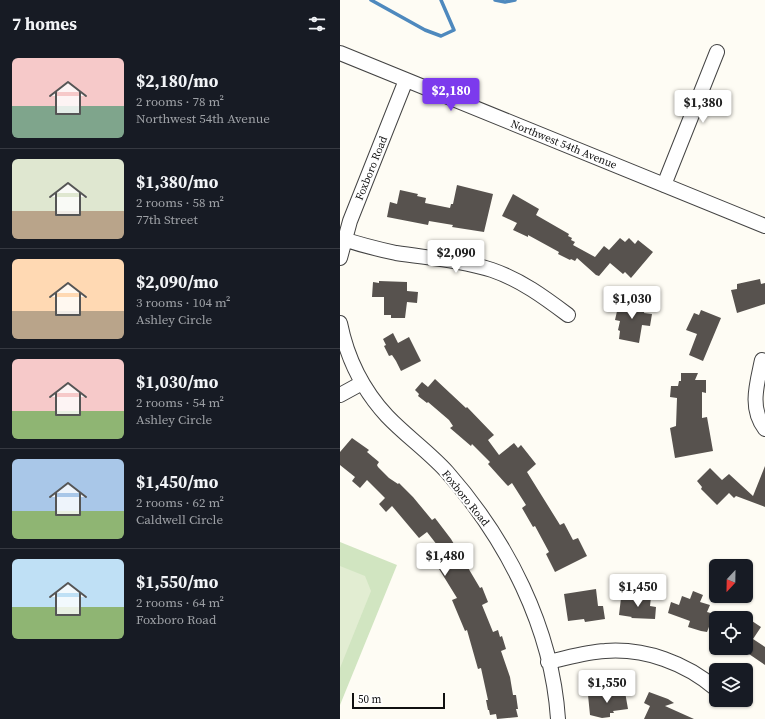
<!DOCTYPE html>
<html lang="en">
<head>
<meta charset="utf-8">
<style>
  :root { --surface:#171b24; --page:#20242c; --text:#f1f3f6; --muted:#9ea1a6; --line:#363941; --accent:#7c3aed }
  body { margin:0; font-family:"Source Serif 4",serif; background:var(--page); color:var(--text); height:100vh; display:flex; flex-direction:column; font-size:15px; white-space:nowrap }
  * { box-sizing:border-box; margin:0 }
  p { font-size:13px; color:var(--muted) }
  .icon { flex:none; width:22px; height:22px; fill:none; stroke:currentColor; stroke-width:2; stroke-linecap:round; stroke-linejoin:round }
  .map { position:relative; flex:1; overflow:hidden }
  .drawer { display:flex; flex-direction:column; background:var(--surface); width:340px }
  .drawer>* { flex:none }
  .needle { width:26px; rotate:202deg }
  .buttons { position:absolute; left:369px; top:559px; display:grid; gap:8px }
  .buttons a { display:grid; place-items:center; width:44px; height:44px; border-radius:6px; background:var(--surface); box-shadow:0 1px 3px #0004; font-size:20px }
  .scale { position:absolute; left:12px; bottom:10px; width:93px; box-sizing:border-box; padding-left:4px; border:2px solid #101010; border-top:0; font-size:11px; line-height:14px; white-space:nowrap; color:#101010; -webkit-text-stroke:3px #fff; paint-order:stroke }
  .price { position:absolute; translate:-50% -34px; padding:0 9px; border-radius:4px; background:#fff; color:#222; font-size:13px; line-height:26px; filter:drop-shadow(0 1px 2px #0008) }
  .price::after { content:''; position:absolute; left:50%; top:24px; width:12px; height:9px; margin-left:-6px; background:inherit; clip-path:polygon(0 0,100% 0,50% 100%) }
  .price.current { background:var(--accent); color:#fff }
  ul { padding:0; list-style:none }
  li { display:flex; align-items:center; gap:12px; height:100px; padding:0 12px }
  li+li { border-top:1px solid var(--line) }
  li span { display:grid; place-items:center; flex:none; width:112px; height:80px; border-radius:6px; color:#555 }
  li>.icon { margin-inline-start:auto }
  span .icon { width:48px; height:48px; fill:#fffc; stroke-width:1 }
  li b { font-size:17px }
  h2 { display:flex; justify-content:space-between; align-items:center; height:48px; padding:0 12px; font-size:17px }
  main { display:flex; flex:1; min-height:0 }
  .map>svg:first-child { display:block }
  .green { fill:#d1e5c1 }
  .pitch { fill:#e2edd2 }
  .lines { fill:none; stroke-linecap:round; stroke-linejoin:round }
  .stream { stroke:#4e89be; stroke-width:3.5 }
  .building { fill:#57524e }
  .minor-casing { stroke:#434343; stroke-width:16 }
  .minor { stroke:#fff; stroke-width:14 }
  .labels { text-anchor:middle; stroke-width:4; stroke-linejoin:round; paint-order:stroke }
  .street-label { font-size:11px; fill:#101010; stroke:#fff }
</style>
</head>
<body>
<main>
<section class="drawer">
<h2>7 homes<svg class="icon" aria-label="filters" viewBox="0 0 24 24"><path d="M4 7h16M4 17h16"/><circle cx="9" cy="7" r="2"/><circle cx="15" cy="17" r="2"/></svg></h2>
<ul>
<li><span style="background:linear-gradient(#f6c9c9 60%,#7fa58c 0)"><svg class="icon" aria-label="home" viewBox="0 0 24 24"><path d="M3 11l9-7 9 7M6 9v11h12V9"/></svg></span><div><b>$2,180/mo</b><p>2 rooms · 78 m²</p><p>Northwest 54th Avenue</p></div></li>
<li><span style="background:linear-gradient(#dfe7d0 65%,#b9a48a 0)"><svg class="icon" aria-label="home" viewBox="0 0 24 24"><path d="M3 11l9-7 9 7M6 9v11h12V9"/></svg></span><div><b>$1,380/mo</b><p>2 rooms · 58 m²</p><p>77th Street</p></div></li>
<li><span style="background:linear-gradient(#ffd9b3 65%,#b9a48a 0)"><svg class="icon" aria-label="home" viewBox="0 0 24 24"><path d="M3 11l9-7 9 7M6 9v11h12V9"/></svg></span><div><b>$2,090/mo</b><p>3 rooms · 104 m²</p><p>Ashley Circle</p></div></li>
<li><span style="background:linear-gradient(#f6c9c9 65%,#8fb573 0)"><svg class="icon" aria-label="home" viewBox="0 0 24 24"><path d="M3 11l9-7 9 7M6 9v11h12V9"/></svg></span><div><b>$1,030/mo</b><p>2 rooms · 54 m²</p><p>Ashley Circle</p></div></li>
<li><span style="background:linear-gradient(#a9c7e8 65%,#8fb573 0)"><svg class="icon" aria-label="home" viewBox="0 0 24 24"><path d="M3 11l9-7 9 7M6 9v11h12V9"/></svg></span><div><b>$1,450/mo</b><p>2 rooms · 62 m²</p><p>Caldwell Circle</p></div></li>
<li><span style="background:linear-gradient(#bfe0f5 60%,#8fb573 0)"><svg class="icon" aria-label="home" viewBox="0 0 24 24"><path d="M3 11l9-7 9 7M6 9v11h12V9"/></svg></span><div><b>$1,550/mo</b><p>2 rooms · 64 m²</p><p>Foxboro Road</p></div></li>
</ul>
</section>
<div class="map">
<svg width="425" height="719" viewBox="0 0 425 719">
  <rect width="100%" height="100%" fill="#fefcf4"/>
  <!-- green -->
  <path class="green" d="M 0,542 L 57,565 L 0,705 Z"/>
  <!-- pitch -->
  <path class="pitch" d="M 0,566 L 25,576 L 31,591 L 0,668 Z"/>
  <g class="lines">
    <!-- stream -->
    <path class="stream" d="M 31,0 L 85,30 L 101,36 L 114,30 L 101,0
      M 155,0 L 165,2 L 175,0"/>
  </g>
  <!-- building -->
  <path class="building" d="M 117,185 L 153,194 L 144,232 L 112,227 L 113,225 L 89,221 L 88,225 L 47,217 L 50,202 L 57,204 L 60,190 L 78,194 L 77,196 L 86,198 L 85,203 L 110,208 L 111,204 L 113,204 Z
    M 173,194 L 199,209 L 196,215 L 229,234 L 228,236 L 232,238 L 231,240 L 235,242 L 233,245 L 255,257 L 264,246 L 269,250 L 280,238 L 285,242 L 289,238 L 295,244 L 298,240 L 313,252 L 291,278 L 285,272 L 283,274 L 270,263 L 259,276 L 256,275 L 237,258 L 235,261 L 231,259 L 230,260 L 218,254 L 219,252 L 188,235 L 188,237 L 173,230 L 177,223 L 162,216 Z
    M 420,279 L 421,284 L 425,283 L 425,304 L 397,313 L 391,290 L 397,289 L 397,284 Z
    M 39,281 L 67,282 L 67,291 L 78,292 L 77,303 L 67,302 L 65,318 L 51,318 L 51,315 L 44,315 L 44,297 L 32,297 L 33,282 L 39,283 Z
    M 280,298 L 306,303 L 304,313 L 312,314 L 310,326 L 302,325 L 299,343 L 279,339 L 280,331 L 278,330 L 280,321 L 275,320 Z
    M 361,310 L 381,318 L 363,361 L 349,355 L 357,334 L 346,330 L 354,313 L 359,315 Z
    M 53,333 L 58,343 L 69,337 L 81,361 L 61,371 L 56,361 L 52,355 L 49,356 L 44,346 L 46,345 L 43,339 Z
    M 341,373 L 358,373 L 355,380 L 366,380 L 366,393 L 362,392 L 362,418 L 367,417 L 373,451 L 335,458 L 330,428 L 336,426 L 337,398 L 330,397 L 331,386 L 338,386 L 339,381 L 341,381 Z
    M 95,379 L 126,408 L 127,407 L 154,435 L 148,440 L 159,455 L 174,443 L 178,448 L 181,445 L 196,464 L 187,472 L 220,525 L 224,523 L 233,540 L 238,538 L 247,556 L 215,572 L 206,554 L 209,552 L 195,526 L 193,527 L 182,508 L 186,505 L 172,483 L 168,486 L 166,484 L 148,464 L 150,462 L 132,444 L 131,446 L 110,428 L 113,426 L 109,420 L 88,402 L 87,403 L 78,396 L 79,394 L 75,390 L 82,382 L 88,387 Z
    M 12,438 L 29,450 L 27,452 L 39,462 L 37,465 L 38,467 L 49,478 L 58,484 L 59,483 L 73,497 L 92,520 L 95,518 L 111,539 L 140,588 L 142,587 L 148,602 L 142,605 L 153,632 L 158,630 L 160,637 L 162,636 L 166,649 L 161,651 L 170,677 L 173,695 L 176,695 L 178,709 L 176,709 L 178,717 L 157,719 L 156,714 L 150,715 L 149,710 L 148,710 L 146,700 L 148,700 L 141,668 L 138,669 L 127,630 L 125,631 L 112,600 L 117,598 L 91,556 L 101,550 L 87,532 L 79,538 L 52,506 L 46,512 L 39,504 L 45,498 L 27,480 L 20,488 L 12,481 L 15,477 L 0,465 L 0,452 Z
    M 425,466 L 425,507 L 396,496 L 394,498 L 389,493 L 377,505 L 361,489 L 362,487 L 357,481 L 370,468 L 382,480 L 389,474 L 413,496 Z
    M 256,589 L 258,606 L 263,606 L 265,619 L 245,622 L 244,619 L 228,621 L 224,594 Z
    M 353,591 L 363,595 L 360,602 L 370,605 L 367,612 L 374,614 L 367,632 L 361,631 L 348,627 L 350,621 L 328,613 L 331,602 L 339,605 L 342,596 L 350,599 Z
    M 297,595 L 311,597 L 310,606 L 316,607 L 315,619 L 291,618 L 292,617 L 279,615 L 281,598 L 297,600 Z
    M 406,617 L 421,627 L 413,639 L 425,647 L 425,665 L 406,652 Z
    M 270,692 L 270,694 L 285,692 L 288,709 L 273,711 L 274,713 L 270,713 L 270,717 L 262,718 L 250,715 L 248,695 Z
    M 309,692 L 328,699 L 334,703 L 325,706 L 354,719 L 304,719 L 310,706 L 304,703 Z"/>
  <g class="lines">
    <!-- minor casing -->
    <g class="minor-casing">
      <path id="minor" d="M 0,53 L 425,226
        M 324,185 L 377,52
        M 0,238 C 18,244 37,249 56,253 C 88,258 121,260 152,270 C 181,280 204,297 228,315
        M 0,258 L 10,221 L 66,80
        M 0,323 C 7,358 23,390 47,416 C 66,436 89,452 107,472 C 167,540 212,628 218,719
        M 422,360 C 417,384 409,408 425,429
        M 0,395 L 22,383
        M 208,662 C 227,658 246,652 265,651 C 305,648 346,663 376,689"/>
    </g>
    <!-- minor -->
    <use href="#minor" class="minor"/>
  </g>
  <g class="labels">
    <!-- street labels -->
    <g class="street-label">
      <text transform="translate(224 144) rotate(22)" y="4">Northwest 54th Avenue</text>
      <text transform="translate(31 168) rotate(-68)" y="4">Foxboro Road</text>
      <text transform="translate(126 498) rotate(51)" y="4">Foxboro Road</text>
    </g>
  </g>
</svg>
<div class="buttons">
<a><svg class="needle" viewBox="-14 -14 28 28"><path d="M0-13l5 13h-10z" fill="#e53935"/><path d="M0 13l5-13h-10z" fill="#9ea1a6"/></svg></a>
<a><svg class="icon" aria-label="locate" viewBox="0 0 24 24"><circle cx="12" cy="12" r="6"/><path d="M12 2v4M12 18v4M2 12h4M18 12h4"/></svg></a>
<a><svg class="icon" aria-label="layers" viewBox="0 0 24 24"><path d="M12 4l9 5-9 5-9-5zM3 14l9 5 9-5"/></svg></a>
</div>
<div class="scale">50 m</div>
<b class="price current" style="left:111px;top:112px">$2,180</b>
<b class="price" style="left:363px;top:124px">$1,380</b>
<b class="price" style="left:116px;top:274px">$2,090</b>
<b class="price" style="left:292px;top:320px">$1,030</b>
<b class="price" style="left:105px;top:577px">$1,480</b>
<b class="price" style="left:298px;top:608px">$1,450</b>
<b class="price" style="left:267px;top:704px">$1,550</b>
</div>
</main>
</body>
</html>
